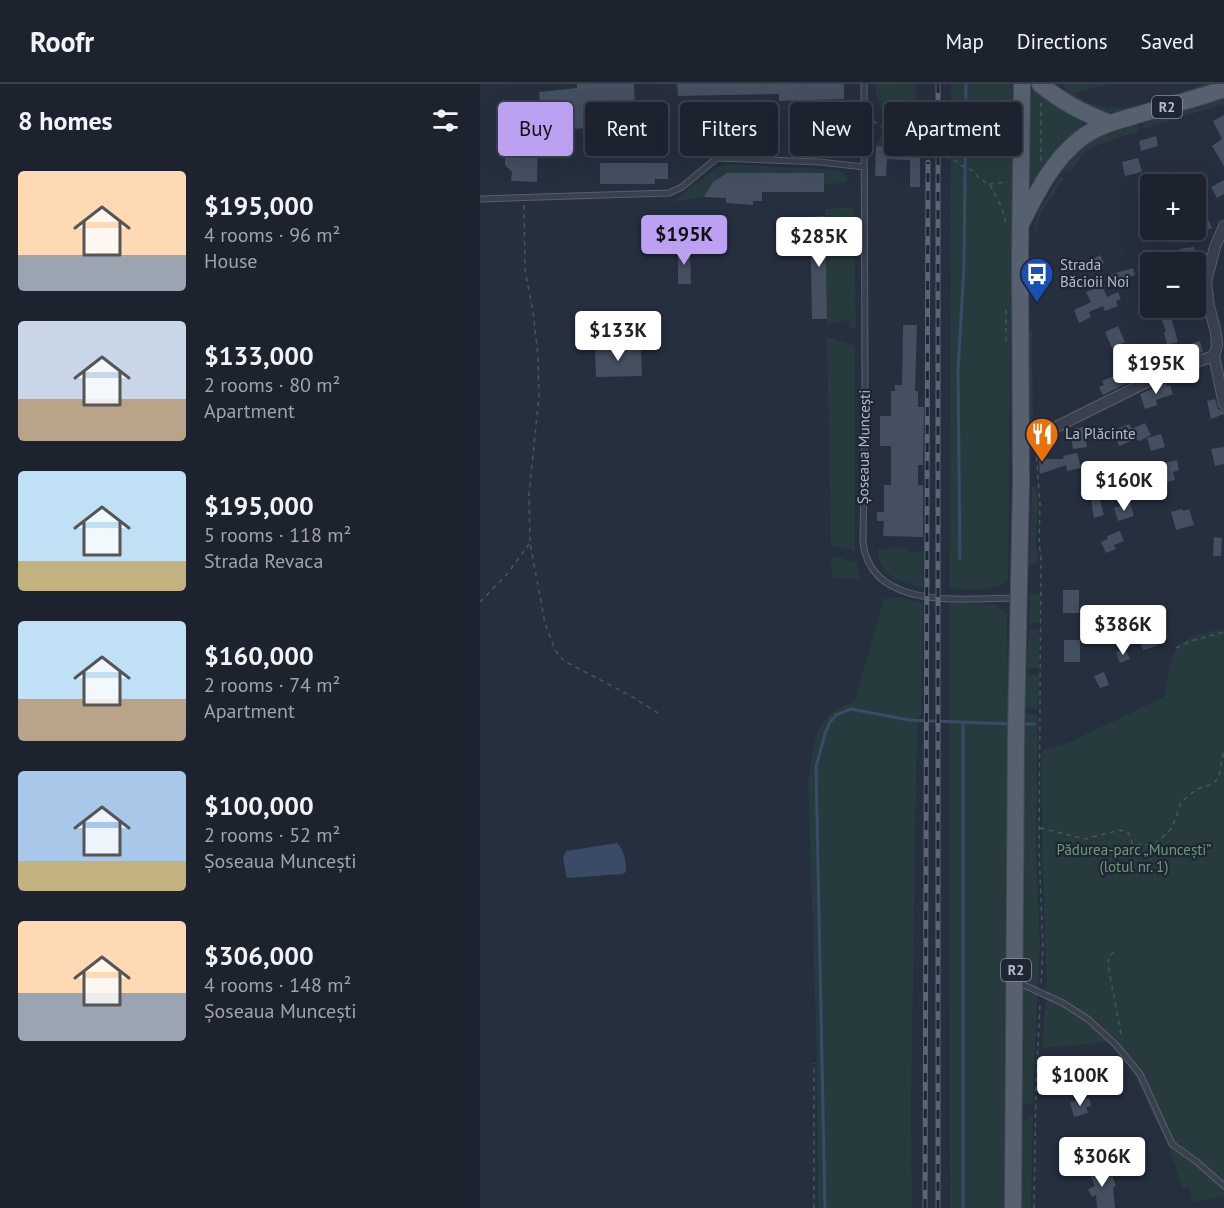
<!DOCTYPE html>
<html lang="en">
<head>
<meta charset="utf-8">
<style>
  :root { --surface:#1c232e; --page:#292f3a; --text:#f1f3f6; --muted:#a0a4aa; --line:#3a404a; --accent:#bca0f2 }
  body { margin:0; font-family:"PT Sans",sans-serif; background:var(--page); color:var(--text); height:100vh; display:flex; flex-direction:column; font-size:22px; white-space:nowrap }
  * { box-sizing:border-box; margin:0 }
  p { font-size:20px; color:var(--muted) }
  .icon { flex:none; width:33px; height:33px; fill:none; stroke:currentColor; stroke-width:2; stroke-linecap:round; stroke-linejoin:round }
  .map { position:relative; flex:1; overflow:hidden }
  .details { display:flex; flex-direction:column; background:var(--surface); width:480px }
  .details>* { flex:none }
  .top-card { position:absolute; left:18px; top:18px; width:570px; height:54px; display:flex; gap:12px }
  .buttons { position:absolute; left:660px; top:90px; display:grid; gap:12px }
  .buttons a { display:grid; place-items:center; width:66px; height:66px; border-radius:6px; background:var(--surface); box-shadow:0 6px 24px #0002,0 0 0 2px var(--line); font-size:30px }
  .price { position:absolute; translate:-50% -51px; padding:0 14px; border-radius:6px; background:#fff; color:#222; font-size:20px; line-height:39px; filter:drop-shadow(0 2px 3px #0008) }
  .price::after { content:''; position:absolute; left:50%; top:36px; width:18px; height:14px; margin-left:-9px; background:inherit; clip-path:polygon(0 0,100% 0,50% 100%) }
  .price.on { background:var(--accent); color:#111 }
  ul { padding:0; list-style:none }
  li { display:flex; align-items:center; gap:18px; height:150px; padding:0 18px }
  li span { display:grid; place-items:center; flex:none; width:168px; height:120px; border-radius:6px; color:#555 }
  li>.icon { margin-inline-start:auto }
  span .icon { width:72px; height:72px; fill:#fffc; stroke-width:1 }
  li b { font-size:26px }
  h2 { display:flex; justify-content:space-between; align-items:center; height:72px; padding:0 18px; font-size:26px }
  .tag { padding:0 21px; border-radius:6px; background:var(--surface); box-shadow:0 6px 24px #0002,0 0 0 2px var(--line); font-size:21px; line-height:54px }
  .tag.on { background:var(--accent); color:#111 }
  header { display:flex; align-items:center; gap:36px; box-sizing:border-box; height:84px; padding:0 30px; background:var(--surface); border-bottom:2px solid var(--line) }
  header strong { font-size:28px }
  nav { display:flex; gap:33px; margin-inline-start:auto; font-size:21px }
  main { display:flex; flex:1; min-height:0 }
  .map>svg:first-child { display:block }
  .green { fill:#273b3f }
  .water { fill:#3b4b67 }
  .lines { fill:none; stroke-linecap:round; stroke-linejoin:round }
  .stream { stroke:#3b4b67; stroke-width:3 }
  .building { fill:#444f60 }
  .service-casing { stroke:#575f6c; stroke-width:7 }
  .minor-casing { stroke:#575f6c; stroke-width:12 }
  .primary-casing { stroke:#424a57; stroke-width:18 }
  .path { stroke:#45585c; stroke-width:1.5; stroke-dasharray:4.5 4.5; stroke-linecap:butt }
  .service { stroke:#39414e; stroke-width:5 }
  .minor { stroke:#39414e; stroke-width:10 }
  .primary { stroke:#57606e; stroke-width:16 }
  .rail-casing { stroke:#5b6575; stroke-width:5 }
  .rail { stroke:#1e2633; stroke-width:3; stroke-dasharray:9; stroke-linecap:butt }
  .labels { text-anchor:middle; stroke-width:4.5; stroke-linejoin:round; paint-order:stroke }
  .shield { fill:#1e2633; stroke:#888f9c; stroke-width:1.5 }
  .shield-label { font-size:14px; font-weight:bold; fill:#b5bcc9 }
  .poi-label { font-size:15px; fill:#b5bcc9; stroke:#1e2633; text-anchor:start }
  .street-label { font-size:15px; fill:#b5bcc9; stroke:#1e2633 }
  .park-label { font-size:15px; fill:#6c9a79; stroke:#1e2633 }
</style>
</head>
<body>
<header>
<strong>Roofr</strong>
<nav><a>Map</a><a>Directions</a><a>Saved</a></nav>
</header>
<main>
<section class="details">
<h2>8 homes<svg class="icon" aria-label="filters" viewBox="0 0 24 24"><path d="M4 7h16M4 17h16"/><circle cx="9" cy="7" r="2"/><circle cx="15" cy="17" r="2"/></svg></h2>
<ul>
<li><span style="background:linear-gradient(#ffd9b3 70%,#9aa5b1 0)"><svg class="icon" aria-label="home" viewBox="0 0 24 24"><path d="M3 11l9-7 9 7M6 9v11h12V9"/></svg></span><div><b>$195,000</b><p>4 rooms · 96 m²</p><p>House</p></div></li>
<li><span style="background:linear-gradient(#c9d6e8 65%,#b9a48a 0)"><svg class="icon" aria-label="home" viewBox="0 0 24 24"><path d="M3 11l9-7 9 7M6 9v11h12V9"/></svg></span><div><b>$133,000</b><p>2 rooms · 80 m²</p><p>Apartment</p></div></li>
<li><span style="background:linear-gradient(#bfe0f5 75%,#c2b280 0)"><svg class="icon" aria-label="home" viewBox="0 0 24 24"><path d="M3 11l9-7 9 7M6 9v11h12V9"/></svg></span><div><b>$195,000</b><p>5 rooms · 118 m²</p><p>Strada Revaca</p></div></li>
<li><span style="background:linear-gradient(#bfe0f5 65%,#b9a48a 0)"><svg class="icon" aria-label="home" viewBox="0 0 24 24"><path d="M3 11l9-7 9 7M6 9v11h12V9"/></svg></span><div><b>$160,000</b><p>2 rooms · 74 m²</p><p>Apartment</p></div></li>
<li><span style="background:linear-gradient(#a9c7e8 75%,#c2b280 0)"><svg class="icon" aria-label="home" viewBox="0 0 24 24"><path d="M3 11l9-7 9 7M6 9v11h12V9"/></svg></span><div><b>$100,000</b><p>2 rooms · 52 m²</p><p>Șoseaua Muncești</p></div></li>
<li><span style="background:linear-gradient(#ffd9b3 60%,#9aa5b1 0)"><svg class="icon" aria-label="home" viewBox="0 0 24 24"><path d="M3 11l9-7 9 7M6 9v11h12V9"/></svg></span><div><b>$306,000</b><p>4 rooms · 148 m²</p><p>Șoseaua Muncești</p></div></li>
</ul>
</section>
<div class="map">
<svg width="744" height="1124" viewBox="0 0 744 1124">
  <rect width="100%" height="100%" fill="#252f3e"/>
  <!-- green -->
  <path class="green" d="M 396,0 L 435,0 L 440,63 L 419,63 L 419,58 L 412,58 L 411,63 L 396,62 L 407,38 L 396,10 Z
    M 471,0 L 533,0 L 528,497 C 512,509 488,505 470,504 Z
    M 583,0 L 630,0 L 593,9 C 631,40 682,14 723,0 L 730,0 C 692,14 634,44 597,17 C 589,12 584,9 583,0 Z
    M 553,4 L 602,35 L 603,44 L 550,100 L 548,98 L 550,7 Z
    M 744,14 L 744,20 L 663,45 L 663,39 Z
    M 658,40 L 659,47 L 610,64 L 591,85 L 594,87 L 582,88 C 605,55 621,52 658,40 Z
    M 246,80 L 350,85 L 362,88 L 368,94 L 367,99 L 344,100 L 344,89 L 247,89 L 233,98 L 224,113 L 193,118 L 236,84 Z
    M 579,93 L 584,93 L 559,134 L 557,150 L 554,145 L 557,129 Z
    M 371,123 L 374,129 L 376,244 L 370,244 L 369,236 L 347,240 L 345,125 Z
    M 549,247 L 552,247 L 553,347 L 549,349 Z
    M 347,253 L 375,262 L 375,467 L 351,462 Z
    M 552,402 L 556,402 L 558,422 L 556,460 L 559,479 L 549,482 Z
    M 428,464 L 429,468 L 443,467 L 443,503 C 422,499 397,491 398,465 Z
    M 351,472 L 376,478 L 381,495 L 352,494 Z
    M 550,510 L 560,510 L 559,539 L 549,539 Z
    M 420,513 L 443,519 L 441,632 L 437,633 L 431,1023 L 432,1124 L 338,1124 L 337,971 L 328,697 C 332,678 332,648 347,633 C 354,626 366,621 375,616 L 404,515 Z
    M 469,519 L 516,521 L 527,531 L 528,607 L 531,626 L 526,1124 L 470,1124 Z
    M 744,545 L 744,1112 L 712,1118 L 709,1103 L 703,1105 L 690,1066 L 652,986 L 628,958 L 562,964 L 567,903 L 562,765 L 562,666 L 588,659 L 684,613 C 694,562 690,555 744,545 Z
    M 549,546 L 559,546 L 559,584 L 546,584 Z
    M 546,591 L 560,592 L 558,625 L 544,623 Z
    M 544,630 L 558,631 L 556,765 L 560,862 L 558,904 L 544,897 Z
    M 541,905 L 557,911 L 553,1021 L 542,1018 Z
    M 553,1031 L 551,1124 L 540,1124 L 542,1039 L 547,1033 Z"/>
  <!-- water -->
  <path class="water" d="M 137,759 C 143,764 147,779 146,788 L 142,790 L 87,794 L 83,774 L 86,767 Z"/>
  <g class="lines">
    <!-- stream -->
    <path class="stream" d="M 480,475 L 478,287 L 484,182 L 486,0
      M 542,640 L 554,640
      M 345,1124 L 336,683 L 345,650 L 350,638 L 356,631 L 371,625 L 429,636 L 530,640
      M 483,1124 L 483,638"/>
  </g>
  <!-- building -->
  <path class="building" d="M 97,0 L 154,0 L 156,50 L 135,51 L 135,44 L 80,45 L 79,32 L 61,33 L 59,8 L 97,4 Z
    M 197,0 L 364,0 L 364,15 L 299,17 L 299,10 L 198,12 Z
    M 744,31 L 744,82 L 732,62 L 742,55 L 733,37 Z
    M 33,46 L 58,47 L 57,98 L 31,97 L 32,88 L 25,81 L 25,62 L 33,62 Z
    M 676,52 L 678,62 L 661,67 L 659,57 Z
    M 411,58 L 420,58 L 419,63 L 440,63 L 440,103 L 430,103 L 430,76 L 407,75 L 406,92 L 395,92 L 396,62 L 411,63 Z
    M 658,74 L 662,88 L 645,92 L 642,78 Z
    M 120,79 L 188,79 L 188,95 L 175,95 L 175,100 L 120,100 Z
    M 247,89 L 344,89 L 344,108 L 282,108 L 282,117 L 273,117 L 273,121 L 246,119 L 246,114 L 224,113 L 233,98 Z
    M 744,96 L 744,110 L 737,114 L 731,103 Z
    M 725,129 L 732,144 L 720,149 L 716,133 Z
    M 345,132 L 347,235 L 332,235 L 330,133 Z
    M 714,163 L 716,178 L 702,178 L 700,165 Z
    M 198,164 L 210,164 L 211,200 L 198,200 Z
    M 620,171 L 624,179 L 609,187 L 605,179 Z
    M 653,184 L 655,191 L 631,199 L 629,191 Z
    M 622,201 L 627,213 L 638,208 L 641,215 L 636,217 L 638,222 L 625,227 L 623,222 L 609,228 L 611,233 L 599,239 L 594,226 L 611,218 L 606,208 Z
    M 691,233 L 698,258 L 687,261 L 684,248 L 686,248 L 682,236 Z
    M 423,241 L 437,241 L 435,307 L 438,307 L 438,323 L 444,323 L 443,381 L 438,381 L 438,401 L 443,401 L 443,453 L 403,452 L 404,437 L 397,437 L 397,428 L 404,428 L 404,401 L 411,401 L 411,362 L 400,362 L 400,332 L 411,332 L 411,307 L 415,307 L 415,301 L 422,301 Z
    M 638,242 L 645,258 L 632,264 L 625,248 Z
    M 720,257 L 723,268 L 711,272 L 708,261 Z
    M 161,263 L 162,292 L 116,293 L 115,264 Z
    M 653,284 L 656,295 L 623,311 L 619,303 L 624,301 L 622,297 Z
    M 686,299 L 687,302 L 690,301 L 693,310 L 676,316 L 677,321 L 665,325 L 660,310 Z
    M 735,315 L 738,325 L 744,327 L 744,330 L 731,335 L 727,317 Z
    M 665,339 L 671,351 L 660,357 L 655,355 L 639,362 L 634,346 L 649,340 L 652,345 Z
    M 603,343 L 607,363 L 593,365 L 591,354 L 594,354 L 593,345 Z
    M 681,350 L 685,363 L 671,367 L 667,354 Z
    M 744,363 L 744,380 L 735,382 L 731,365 Z
    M 597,369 L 601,384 L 587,387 L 586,381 L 560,390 L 559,375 L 584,375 L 583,372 Z
    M 697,376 L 699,386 L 693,388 L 695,396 L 679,400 L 677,390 L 680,389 L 677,381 Z
    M 618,408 L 624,431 L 614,434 L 610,410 Z
    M 650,418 L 654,432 L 638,437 L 634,424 Z
    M 702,425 L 703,427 L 709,425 L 714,441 L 696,446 L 691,428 Z
    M 640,447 L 644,457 L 634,461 L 636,465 L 626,469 L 621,458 L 628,455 L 627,452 Z
    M 734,453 L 742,454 L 741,472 L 733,472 Z
    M 583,506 L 599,506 L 599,529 L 583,529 Z
    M 674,553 L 677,562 L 663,566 L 660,557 Z
    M 584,556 L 600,556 L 600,578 L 584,578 Z
    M 645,564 L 650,575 L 640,579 L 636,568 Z
    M 624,588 L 629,601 L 620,604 L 614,592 Z
    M 609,1014 L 611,1022 L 606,1023 L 608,1029 L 594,1033 L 590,1018 Z
    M 621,1080 L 626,1094 L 632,1091 L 636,1102 L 633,1103 L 635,1124 L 617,1124 L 616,1111 L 612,1113 L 608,1105 L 615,1102 L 608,1086 Z"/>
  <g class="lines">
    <!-- service casing -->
    <g class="service-casing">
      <path id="service" d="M 384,0 L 385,299 L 383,459 C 392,528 486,514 537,514
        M 0,115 L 189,109 L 202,103 L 237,74 L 340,78 L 384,83
        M 537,898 L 583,919 L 609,936 L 636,961 L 660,990 L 692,1060 L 717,1078 L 744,1102"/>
    </g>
    <!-- minor casing -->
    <g class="minor-casing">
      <path id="minor" d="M 744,142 L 735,163 L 726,198 L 729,222 L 736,249 L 737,262 L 734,272 L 744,320
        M 541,358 L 568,347 L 689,287 L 734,272"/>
    </g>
    <!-- primary casing -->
    <g class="primary-casing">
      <path id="primary" d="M 560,0 C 582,18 604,30 630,39
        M 542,138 C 557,108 573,76 600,55 C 619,40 642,36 664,29 C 691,21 718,14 744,5
        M 533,1124 L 536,649 L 541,399 L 540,174 L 542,0"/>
    </g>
    <!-- path -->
    <path class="path" d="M 393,37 L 423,56 L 476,77 L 482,82 L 492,86 L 500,95 L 510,101 L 522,124 L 526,140
      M 561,77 L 561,19
      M 509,100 L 528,98
      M 44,121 L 45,186 L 53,228 L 58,272 L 59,312 L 49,410 L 50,459 L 65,539 L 75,566 L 84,577 L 151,612 L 181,631
      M 554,193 L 555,206
      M 526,226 L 526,260
      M 556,364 L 560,421 L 559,460 L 561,472 L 559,768 L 563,863 L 561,901
      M 0,518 L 28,489 L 49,460
      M 696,564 L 711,557 L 744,548
      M 560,744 L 605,755 L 640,746 L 649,749 L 652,759 L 657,761 L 675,760 L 691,745 L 696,734 L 701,718 L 717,705 L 733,700 L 739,693 L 744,665
      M 634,868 L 629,872 L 628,881 L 642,955
      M 334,1124 L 334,979
      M 554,1124 L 556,1000 L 560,918"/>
    <!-- service -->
    <use href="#service" class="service"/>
    <!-- minor -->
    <use href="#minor" class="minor"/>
    <!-- primary -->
    <use href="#primary" class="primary"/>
    <!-- rail casing -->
    <g class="rail-casing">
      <path id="rail" d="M 458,0 L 458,1124
        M 445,1124 L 448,78"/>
    </g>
    <!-- rail -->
    <use href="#rail" class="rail"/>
  </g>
  <!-- icons -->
  <defs>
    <g id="bus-pin" transform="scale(1.725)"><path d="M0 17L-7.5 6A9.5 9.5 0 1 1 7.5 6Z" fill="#1a4fb4" stroke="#1e2633"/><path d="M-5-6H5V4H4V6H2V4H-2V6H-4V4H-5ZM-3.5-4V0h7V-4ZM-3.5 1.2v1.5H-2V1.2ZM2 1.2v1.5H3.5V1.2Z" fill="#fff"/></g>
    <g id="restaurant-pin" transform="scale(1.725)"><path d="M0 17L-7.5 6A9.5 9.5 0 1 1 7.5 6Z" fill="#e8710a" stroke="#1e2633"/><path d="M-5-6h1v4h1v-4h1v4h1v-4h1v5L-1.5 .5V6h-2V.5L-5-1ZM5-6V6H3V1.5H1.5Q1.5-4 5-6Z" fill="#fff"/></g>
  </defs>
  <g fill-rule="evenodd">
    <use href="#bus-pin" x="557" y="190"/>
    <use href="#restaurant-pin" x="562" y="350"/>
  </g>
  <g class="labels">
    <!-- shield labels -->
    <g class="shield">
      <rect x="672" y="12" width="30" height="22" rx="4.5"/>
      <rect x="521" y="875" width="30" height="22" rx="4.5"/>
    </g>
    <g class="shield-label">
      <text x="687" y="28">R2</text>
      <text x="536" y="891">R2</text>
    </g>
    <!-- poi labels -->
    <g class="poi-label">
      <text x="580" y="186">Strada<tspan x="580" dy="17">Băcioii Noi</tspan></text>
      <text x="585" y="355">La Plăcinte</text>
    </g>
    <!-- street labels -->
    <g class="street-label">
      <text transform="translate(384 363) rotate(-89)" y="5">Șoseaua Muncești</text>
    </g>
    <!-- park labels -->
    <g class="park-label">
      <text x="654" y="771">Pădurea-parc „Muncești”<tspan x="654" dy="17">(lotul nr. 1)</tspan></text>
    </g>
  </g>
</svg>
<div class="buttons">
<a>+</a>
<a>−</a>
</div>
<b class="price on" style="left:204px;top:182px">$195K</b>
<b class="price" style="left:339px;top:184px">$285K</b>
<b class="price" style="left:138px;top:278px">$133K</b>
<b class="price" style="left:676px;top:311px">$195K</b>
<b class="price" style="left:644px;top:428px">$160K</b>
<b class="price" style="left:643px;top:572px">$386K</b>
<b class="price" style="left:600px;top:1023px">$100K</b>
<b class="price" style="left:622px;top:1104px">$306K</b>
<div class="top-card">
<a class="tag on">Buy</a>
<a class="tag">Rent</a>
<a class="tag">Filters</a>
<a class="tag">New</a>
<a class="tag">Apartment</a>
</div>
</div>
</main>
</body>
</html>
